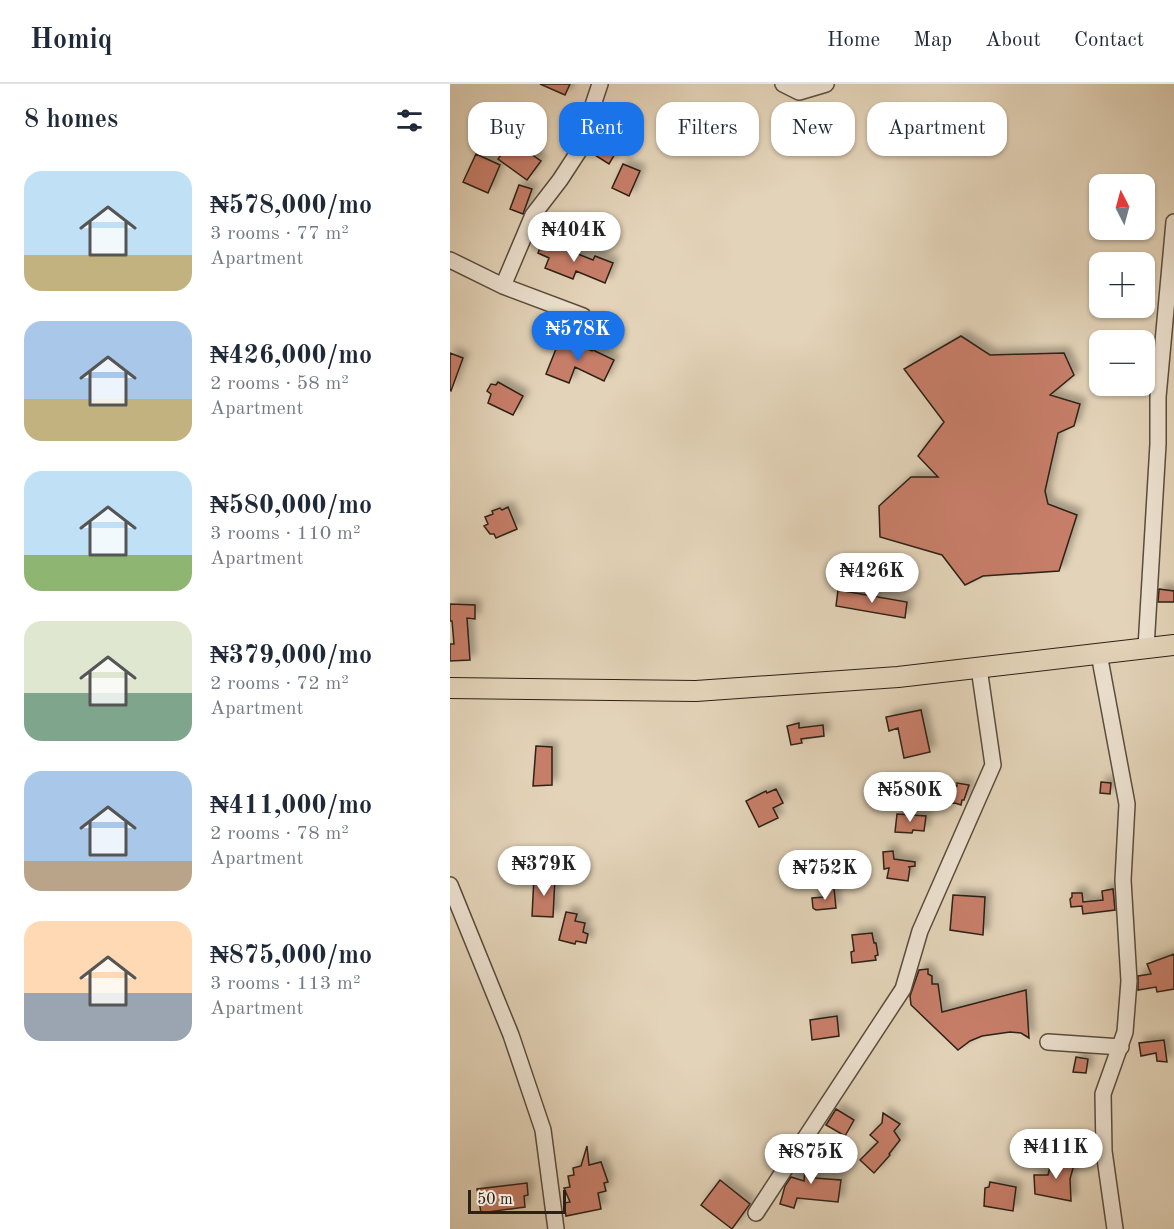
<!DOCTYPE html>
<html lang="en">
<head>
<meta charset="utf-8">
<style>
  :root { --surface:#fff; --page:#f2f2f3; --text:#1f2937; --muted:#747a83; --line:#e0e1e3; --accent:#1a73e8 }
  body { margin:0; font-family:"Old Standard TT",serif; background:var(--page); color:var(--text); height:100vh; display:flex; flex-direction:column; font-size:22px; white-space:nowrap }
  * { box-sizing:border-box; margin:0 }
  p { font-size:20px; color:var(--muted) }
  .icon { flex:none; width:33px; height:33px; fill:none; stroke:currentColor; stroke-width:2; stroke-linecap:round; stroke-linejoin:round }
  .map { position:relative; flex:1; overflow:hidden }
  .sheet { display:flex; flex-direction:column; background:var(--surface); width:450px }
  .sheet>* { flex:none }
  .hud { position:absolute; left:18px; top:18px; width:570px; height:54px; display:flex; gap:12px }
  .needle { width:39px; rotate:354deg }
  .tools { position:absolute; left:639px; top:90px; display:grid; gap:12px }
  .tools a { display:grid; place-items:center; width:66px; height:66px; border-radius:12px; background:var(--surface); box-shadow:0 2px 4px #0004; font-size:30px }
  .scale { position:absolute; left:18px; bottom:15px; width:98px; box-sizing:border-box; padding-left:6px; border:3px solid #2d2016; border-top:0; font-size:16px; line-height:21px; white-space:nowrap; color:#2d2016; -webkit-text-stroke:4px #ede2d1; paint-order:stroke }
  .price { position:absolute; translate:-50% -51px; padding:0 14px; border-radius:21px; background:#fff; color:#222; font-size:20px; line-height:39px; filter:drop-shadow(0 2px 3px #0008) }
  .price::after { content:''; position:absolute; left:50%; top:36px; width:18px; height:14px; margin-left:-9px; background:inherit; clip-path:polygon(0 0,100% 0,50% 100%) }
  .price.selected { background:var(--accent); color:#fff }
  ul { padding:0; list-style:none }
  li { display:flex; align-items:center; gap:18px; height:150px; padding:0 24px }
  li span { display:grid; place-items:center; flex:none; width:168px; height:120px; border-radius:18px; color:#555 }
  li>.icon { margin-inline-start:auto }
  span .icon { width:72px; height:72px; fill:#fffc; stroke-width:1 }
  li b { font-size:26px }
  h2 { display:flex; justify-content:space-between; align-items:center; height:72px; padding:0 24px; font-size:26px }
  .chip { padding:0 21px; border-radius:18px; background:var(--surface); box-shadow:0 2px 4px #0004; font-size:21px; line-height:54px }
  .chip.selected { background:var(--accent); color:#fff }
  header { display:flex; align-items:center; gap:36px; box-sizing:border-box; height:84px; padding:0 30px; background:var(--surface); border-bottom:2px solid var(--line) }
  header strong { font-size:28px }
  nav { display:flex; gap:33px; margin-inline-start:auto; font-size:21px }
  main { display:flex; flex:1; min-height:0 }
  .map>svg:first-child { display:block }
  .building { fill:#c77e69; stroke:#2d2016; stroke-width:1.5; filter:url(#shadow) }
  .lines { fill:none; stroke-linecap:round; stroke-linejoin:round }
  .minor-casing { stroke:#5a4d3e; stroke-width:18 }
  .major-casing { stroke:#2d2016; stroke-width:22 }
  .minor { stroke:#ede2d1; stroke-width:15 }
  .major { stroke:#e3d3b8; stroke-width:20 }
</style>
</head>
<body>
<header>
<strong>Homiq</strong>
<nav><a>Home</a><a>Map</a><a>About</a><a>Contact</a></nav>
</header>
<main>
<section class="sheet">
<h2>8 homes<svg class="icon" aria-label="filters" viewBox="0 0 24 24"><path d="M4 7h16M4 17h16"/><circle cx="9" cy="7" r="2"/><circle cx="15" cy="17" r="2"/></svg></h2>
<ul>
<li><span style="background:linear-gradient(#bfe0f5 70%,#c2b280 0)"><svg class="icon" aria-label="home" viewBox="0 0 24 24"><path d="M3 11l9-7 9 7M6 9v11h12V9"/></svg></span><div><b>₦578,000/mo</b><p>3 rooms · 77 m²</p><p>Apartment</p></div></li>
<li><span style="background:linear-gradient(#a9c7e8 65%,#c2b280 0)"><svg class="icon" aria-label="home" viewBox="0 0 24 24"><path d="M3 11l9-7 9 7M6 9v11h12V9"/></svg></span><div><b>₦426,000/mo</b><p>2 rooms · 58 m²</p><p>Apartment</p></div></li>
<li><span style="background:linear-gradient(#bfe0f5 70%,#8fb573 0)"><svg class="icon" aria-label="home" viewBox="0 0 24 24"><path d="M3 11l9-7 9 7M6 9v11h12V9"/></svg></span><div><b>₦580,000/mo</b><p>3 rooms · 110 m²</p><p>Apartment</p></div></li>
<li><span style="background:linear-gradient(#dfe7d0 60%,#7fa58c 0)"><svg class="icon" aria-label="home" viewBox="0 0 24 24"><path d="M3 11l9-7 9 7M6 9v11h12V9"/></svg></span><div><b>₦379,000/mo</b><p>2 rooms · 72 m²</p><p>Apartment</p></div></li>
<li><span style="background:linear-gradient(#a9c7e8 75%,#b9a48a 0)"><svg class="icon" aria-label="home" viewBox="0 0 24 24"><path d="M3 11l9-7 9 7M6 9v11h12V9"/></svg></span><div><b>₦411,000/mo</b><p>2 rooms · 78 m²</p><p>Apartment</p></div></li>
<li><span style="background:linear-gradient(#ffd9b3 60%,#9aa5b1 0)"><svg class="icon" aria-label="home" viewBox="0 0 24 24"><path d="M3 11l9-7 9 7M6 9v11h12V9"/></svg></span><div><b>₦875,000/mo</b><p>3 rooms · 113 m²</p><p>Apartment</p></div></li>
</ul>
</section>
<div class="map">
<svg width="724" height="1145" viewBox="0 0 724 1145">
  <defs>
    <filter id="shadow"><feDropShadow dx="5.5" dy="-5.5" stdDeviation="3" flood-color="#0004"/></filter>
  </defs>
  <rect width="100%" height="100%" fill="#e3d3b8"/>
  <filter id="stains"><feTurbulence type="fractalNoise" baseFrequency=".00333" numOctaves="4"/><feColorMatrix values="0 0 0 0 .2 0 0 0 0 .09 0 0 0 0 .02 0 0 0 .5 -.17"/></filter>
  <radialGradient id="worn" r=".72"><stop offset=".6" stop-color="#630" stop-opacity="0"/><stop offset="1" stop-color="#630" stop-opacity=".3"/></radialGradient>
  <!-- building -->
  <path class="building" d="M 90,0 L 120,0 L 115,11 Z
    M 113,52 L 123,54 L 123,59 L 120,63 L 112,62 Z
    M 149,52 L 169,63 L 159,80 L 140,68 Z
    M 62,57 L 91,77 L 77,96 L 48,75 Z
    M 26,70 L 50,81 L 38,109 L 13,98 Z
    M 173,80 L 190,87 L 179,112 L 162,104 Z
    M 69,101 L 82,105 L 73,130 L 60,125 Z
    M 93,156 L 143,176 L 145,172 L 163,179 L 155,199 L 126,187 L 123,195 L 95,184 L 99,174 L 88,169 Z
    M 511,252 L 540,271 L 614,269 L 624,291 L 600,311 L 630,320 L 624,342 L 608,349 L 595,407 L 598,420 L 627,431 L 609,487 L 533,492 L 515,501 L 492,471 L 430,453 L 429,422 L 461,393 L 488,393 L 468,372 L 494,338 L 454,285 Z
    M 110,255 L 142,267 L 143,266 L 164,276 L 154,297 L 125,283 L 119,299 L 96,290 Z
    M 0,269 L 13,274 L 1,307 L 0,306 Z
    M 48,298 L 73,312 L 63,331 L 38,319 L 41,310 L 37,307 L 41,300 L 46,301 Z
    M 58,423 L 67,445 L 46,454 L 44,450 L 40,450 L 34,442 L 38,440 L 35,433 L 43,430 L 42,427 L 50,424 L 52,426 Z
    M 709,505 L 724,507 L 724,518 L 708,518 Z
    M 388,506 L 457,518 L 455,534 L 386,522 Z
    M 0,520 L 25,521 L 25,535 L 17,534 L 20,576 L 0,577 L 0,560 L 4,560 L 2,537 L 0,537 Z
    M 471,626 L 480,668 L 454,674 L 448,644 L 439,647 L 436,633 Z
    M 349,639 L 349,644 L 373,641 L 374,652 L 351,655 L 352,659 L 341,661 L 337,642 Z
    M 86,662 L 102,663 L 102,701 L 83,702 Z
    M 651,698 L 661,699 L 660,710 L 650,709 Z
    M 507,699 L 519,701 L 514,716 L 512,716 L 511,721 L 505,719 L 485,721 L 483,705 L 507,702 Z
    M 326,705 L 333,719 L 323,724 L 328,734 L 309,743 L 296,717 L 316,707 L 317,709 Z
    M 447,730 L 476,732 L 474,747 L 463,746 L 462,749 L 445,748 Z
    M 443,767 L 444,775 L 465,778 L 465,782 L 458,783 L 460,783 L 458,797 L 437,794 L 439,784 L 434,785 L 433,768 Z
    M 84,793 L 105,794 L 103,833 L 82,832 Z
    M 384,804 L 386,824 L 366,826 L 363,824 L 362,814 L 375,813 L 374,805 Z
    M 663,805 L 665,826 L 633,830 L 632,822 L 621,823 L 620,815 L 622,813 L 622,809 L 632,809 L 633,818 L 653,816 L 652,807 Z
    M 503,811 L 535,813 L 533,851 L 500,846 Z
    M 116,828 L 127,830 L 125,837 L 135,839 L 133,848 L 138,850 L 136,859 L 126,857 L 125,860 L 109,856 Z
    M 422,849 L 424,859 L 426,859 L 428,871 L 425,872 L 426,876 L 402,879 L 401,868 L 404,867 L 402,851 Z
    M 724,870 L 724,905 L 707,908 L 706,903 L 688,906 L 688,892 L 701,890 L 697,880 Z
    M 478,885 L 478,890 L 482,892 L 482,900 L 488,900 L 492,928 L 576,906 L 579,954 L 571,949 L 560,948 L 532,952 L 520,957 L 508,966 L 461,921 L 460,912 L 469,886 Z
    M 387,932 L 389,952 L 362,956 L 360,936 Z
    M 714,956 L 717,978 L 707,977 L 706,969 L 691,972 L 689,959 Z
    M 626,973 L 638,975 L 636,989 L 623,988 Z
    M 386,1025 L 404,1036 L 395,1052 L 376,1041 Z
    M 433,1029 L 450,1040 L 444,1047 L 450,1056 L 439,1070 L 440,1071 L 424,1089 L 410,1076 L 428,1058 L 420,1051 L 432,1039 Z
    M 137,1062 L 139,1081 L 151,1078 L 158,1098 L 154,1099 L 156,1107 L 148,1109 L 151,1125 L 116,1132 L 114,1119 L 120,1118 L 114,1104 L 120,1103 L 118,1092 L 124,1091 L 123,1084 L 131,1082 Z
    M 358,1067 L 372,1072 L 365,1094 L 391,1096 L 388,1118 L 347,1114 L 344,1124 L 330,1120 L 335,1102 L 341,1093 L 354,1097 L 356,1070 Z
    M 603,1071 L 625,1077 L 620,1095 L 621,1117 L 585,1110 L 584,1091 L 598,1091 Z
    M 270,1096 L 300,1120 L 282,1145 L 251,1121 Z
    M 540,1098 L 566,1103 L 563,1127 L 534,1122 L 535,1104 L 539,1103 Z
    M 77,1099 L 78,1111 L 74,1112 L 75,1123 L 31,1129 L 27,1105 Z"/>
  <g class="lines">
    <!-- minor casing -->
    <g class="minor-casing">
      <path id="minor" d="M 333,0 L 349,8 L 376,0
        M 0,176 L 53,202 L 133,232
        M 53,202 L 83,131 L 110,96 L 140,50 L 140,30 L 150,0
        M 696,564 L 708,360 L 708,313 L 724,138
        M 649,570 L 677,720 L 673,796 L 679,897 L 675,948 L 653,1010 L 654,1067 L 665,1145
        M 0,801 L 61,951 L 93,1046 L 106,1145
        M 598,958 L 671,963
        M 306,1129 L 453,905 L 470,847 L 543,681 L 529,584"/>
    </g>
    <!-- major casing -->
    <g class="major-casing">
      <path id="major" d="M 0,604 L 246,607 L 448,593 L 724,561"/>
    </g>
    <!-- minor -->
    <use href="#minor" class="minor"/>
    <!-- major -->
    <use href="#major" class="major"/>
  </g>
  <rect width="100%" height="100%" filter="url(#stains)"/>
  <rect width="100%" height="100%" fill="url(#worn)"/>
</svg>
<div class="tools">
<a><svg class="needle" viewBox="-14 -14 28 28"><path d="M0-13l5 13h-10z" fill="#e53935"/><path d="M0 13l5-13h-10z" fill="#747a83"/></svg></a>
<a>+</a>
<a>−</a>
</div>
<div class="scale">50 m</div>
<b class="price" style="left:124px;top:179px">₦404K</b>
<b class="price selected" style="left:128px;top:278px">₦578K</b>
<b class="price" style="left:422px;top:520px">₦426K</b>
<b class="price" style="left:460px;top:739px">₦580K</b>
<b class="price" style="left:94px;top:813px">₦379K</b>
<b class="price" style="left:375px;top:817px">₦752K</b>
<b class="price" style="left:606px;top:1096px">₦411K</b>
<b class="price" style="left:361px;top:1101px">₦875K</b>
<div class="hud">
<a class="chip">Buy</a>
<a class="chip selected">Rent</a>
<a class="chip">Filters</a>
<a class="chip">New</a>
<a class="chip">Apartment</a>
</div>
</div>
</main>
</body>
</html>
